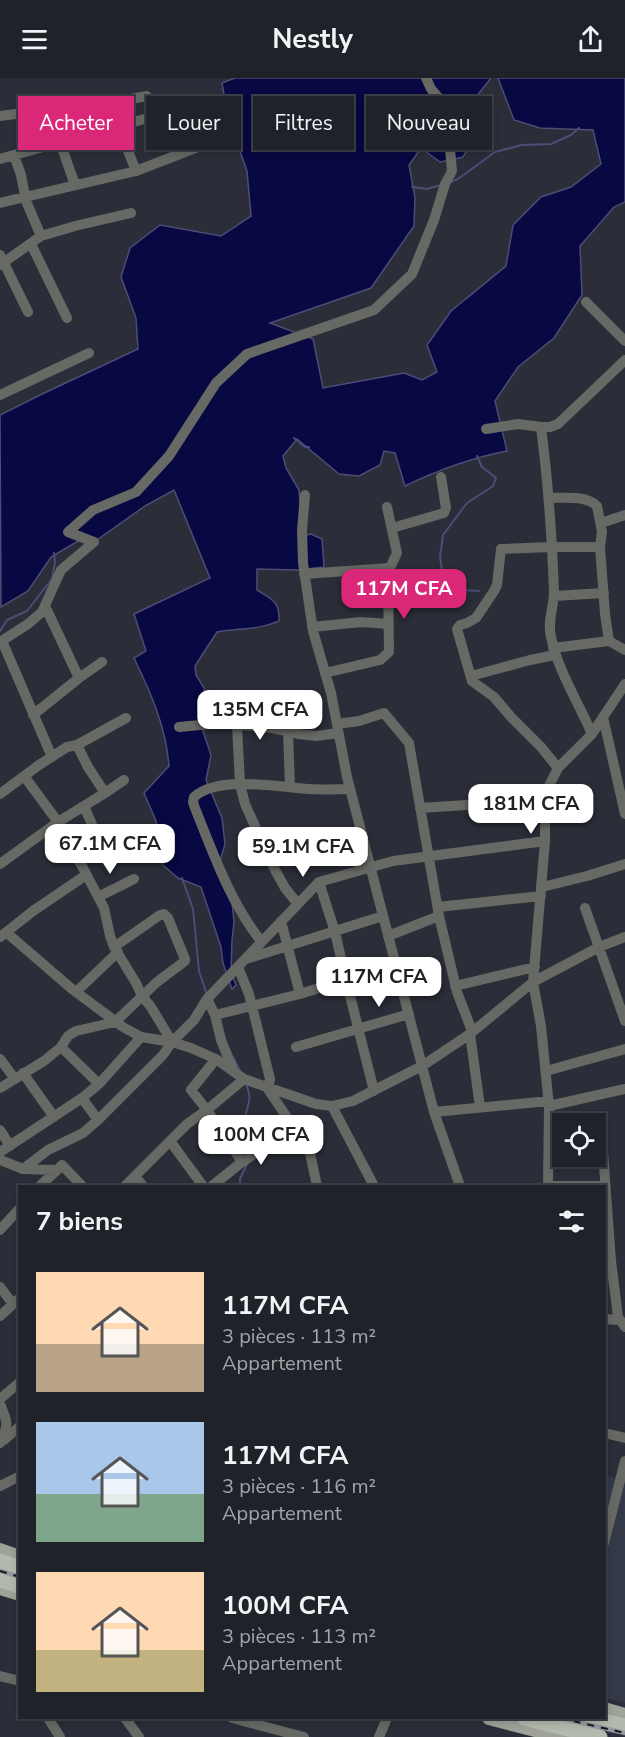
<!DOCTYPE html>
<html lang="fr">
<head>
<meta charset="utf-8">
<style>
  :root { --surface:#20222a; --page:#282a32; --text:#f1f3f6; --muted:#a2a4a8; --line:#3d3f47; --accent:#db2777 }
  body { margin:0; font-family:"Nunito Sans",sans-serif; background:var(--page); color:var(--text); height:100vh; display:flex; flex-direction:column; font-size:22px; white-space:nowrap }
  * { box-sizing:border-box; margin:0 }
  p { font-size:20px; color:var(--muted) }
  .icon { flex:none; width:33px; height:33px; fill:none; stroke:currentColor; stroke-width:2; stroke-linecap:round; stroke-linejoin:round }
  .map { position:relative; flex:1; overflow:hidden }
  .side { position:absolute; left:18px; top:1107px; width:588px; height:534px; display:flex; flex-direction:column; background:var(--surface); border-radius:0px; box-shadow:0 3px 9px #0003,0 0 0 2px var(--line) }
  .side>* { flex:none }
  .hud { position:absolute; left:18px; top:18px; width:590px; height:54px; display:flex; gap:12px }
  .tools { position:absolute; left:552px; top:1035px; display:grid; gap:12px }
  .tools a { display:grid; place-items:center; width:54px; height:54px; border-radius:0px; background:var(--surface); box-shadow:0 3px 9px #0003,0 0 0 2px var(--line); font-size:30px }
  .price { position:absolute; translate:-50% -51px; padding:0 14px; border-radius:12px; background:#fff; color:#222; font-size:20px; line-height:39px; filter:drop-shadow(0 2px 3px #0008) }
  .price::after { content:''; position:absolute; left:50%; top:36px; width:18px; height:14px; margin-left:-9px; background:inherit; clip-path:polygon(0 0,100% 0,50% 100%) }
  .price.on { background:var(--accent); color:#fff }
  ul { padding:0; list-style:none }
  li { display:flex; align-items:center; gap:18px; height:150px; padding:0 18px }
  li span { display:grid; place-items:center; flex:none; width:168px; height:120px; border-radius:0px; color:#555 }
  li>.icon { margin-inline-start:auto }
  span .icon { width:72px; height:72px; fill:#fffc; stroke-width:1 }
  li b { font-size:26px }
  h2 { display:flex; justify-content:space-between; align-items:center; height:72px; padding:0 18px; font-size:26px }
  .chip { padding:0 21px; border-radius:0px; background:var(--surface); box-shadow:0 3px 9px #0003,0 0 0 2px var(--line); font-size:21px; line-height:54px }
  .chip.on { background:var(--accent); color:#fff }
  header { display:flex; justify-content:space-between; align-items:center; height:78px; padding:0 18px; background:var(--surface); font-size:27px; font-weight:700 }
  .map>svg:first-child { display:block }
  .built { fill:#343948 }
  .water { fill:#080842; stroke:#4c4d77; stroke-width:1.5 }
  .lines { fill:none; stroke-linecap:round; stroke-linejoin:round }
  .stream { stroke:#4c4d77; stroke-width:2 }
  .minor { stroke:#676964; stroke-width:10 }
  .major { stroke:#9ea298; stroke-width:14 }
  .highway { stroke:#b4b9ad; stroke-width:15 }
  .rail-casing { stroke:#95989f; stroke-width:4.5 }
  .rail { stroke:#15171b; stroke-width:2; stroke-dasharray:7; stroke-linecap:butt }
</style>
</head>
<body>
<header><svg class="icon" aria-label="menu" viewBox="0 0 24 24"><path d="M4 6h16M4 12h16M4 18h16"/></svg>Nestly<svg class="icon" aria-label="share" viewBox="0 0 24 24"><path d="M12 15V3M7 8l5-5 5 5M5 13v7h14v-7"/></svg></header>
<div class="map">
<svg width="625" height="1659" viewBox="0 0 625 1659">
  <rect width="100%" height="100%" fill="#2b2e38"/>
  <!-- built -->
  <path class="built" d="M 604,1397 L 625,1402 L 625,1625 L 605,1620 Z"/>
  <!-- water -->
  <path class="water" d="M 235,0 L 491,0 L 476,19 L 480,50 L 463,79 L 440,84 L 421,70 L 409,87 L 415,120 L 414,148 L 371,210 L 270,245 L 313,261 L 323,310 L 404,295 L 422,302 L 437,294 L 427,267 L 451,233 L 506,188 L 513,147 L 541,119 L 571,109 L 601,86 L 593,52 L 540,50 L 514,42 L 498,0 L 625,0 L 625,124 L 614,129 L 580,168 L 582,217 L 554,260 L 518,289 L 495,323 L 507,373 C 471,380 438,392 405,408 L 395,375 L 384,373 L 380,387 L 359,398 L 339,396 L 297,361 L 283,378 L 286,390 L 299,412 L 302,458 L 311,456 L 322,461 L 324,489 L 298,492 L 257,491 L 257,512 C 272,521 280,524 279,543 C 259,552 238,550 217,554 L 195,588 L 196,597 L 204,610 L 206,621 L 200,644 L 211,677 L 206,702 L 222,740 L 225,766 L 220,783 L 232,825 L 234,844 L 232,862 L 231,895 L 236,907 L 232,911 L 223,885 L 221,869 L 201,809 L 178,800 L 163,787 L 156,743 L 144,715 L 169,688 C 166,649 151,615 134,580 L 146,573 L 134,536 L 210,500 L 174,412 L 145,428 L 94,464 L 78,463 L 51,479 L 28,513 L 1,529 L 0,337 L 40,317 L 138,271 L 136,240 L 121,199 L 130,170 L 160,147 L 221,158 L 251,138 L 247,93 L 228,39 L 222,5 Z"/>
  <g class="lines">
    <!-- stream -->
    <path class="stream" d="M 450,104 L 458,101 L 495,74 L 522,67 L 551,66 L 571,57 L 579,50
      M 412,109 L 427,111 L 441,107
      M 294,360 L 305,369 L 309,369
      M 477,378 L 482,389 L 496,400 L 493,408 L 467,425 L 443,457 L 440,479 L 444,505 L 461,512 L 479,513
      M 0,553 L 7,542 L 27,533 L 52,501 L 55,484 L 54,475
      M 182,800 L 193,831 L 199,893 L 207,917
      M 233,979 L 240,993
      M 246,1006 C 252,1022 249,1021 246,1036 C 244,1048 248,1060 253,1070 L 252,1072
      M 240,1108 L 240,1101 L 247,1086"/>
    <!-- minor -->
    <path class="minor" d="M 0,38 L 53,31 L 77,31 L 147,18
      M 118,48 L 136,93
      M 60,64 L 75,107
      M 14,77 L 148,40 L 191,41
      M 0,81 L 14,77 L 21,97 L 26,123 L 41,158 L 0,187
      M 0,125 L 136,93 L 203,67
      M 41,158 L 75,148 L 131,135
      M 31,166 L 67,240
      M 0,177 L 28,234
      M 586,224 L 625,263
      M 0,317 L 89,275
      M 486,351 L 518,346 L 541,349
      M 305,417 L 302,452 L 303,485 L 313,553 L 331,615 L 347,699 L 434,1034 L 460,1108
      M 549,420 C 563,420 586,417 597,428 L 602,454 L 600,469 L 605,536 L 609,563 L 625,572
      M 601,445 L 625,437
      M 392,450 L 444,435 L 446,430 L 441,399
      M 304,496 L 390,490
      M 554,518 L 604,515
      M 45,528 L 79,600
      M 312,549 L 361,544 L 389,546
      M 2,563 L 52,679
      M 0,564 L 28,546 L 42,534 L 61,492 L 94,464 L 68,454 L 93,432 L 136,414 L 169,378 L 216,305 L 247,276 L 374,232 L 412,196 L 434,142 L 445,106 L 452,93 L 446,28 L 431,11 L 426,0
      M 553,570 L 609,563
      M 325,595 L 380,582 L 389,574 L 388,502 L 390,490 L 397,475 L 387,429
      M 471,598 L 530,582 L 555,577
      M 33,637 L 79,600 L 102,584
      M 603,639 L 625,736
      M 337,646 L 359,643 L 384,635 L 409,665 L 439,838 L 457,914 L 472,953
      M 237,647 L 240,706 L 245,726 L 274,790 L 285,810 L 298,826
      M 179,649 L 221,645 L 272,650 L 298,656 L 317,658 L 338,655
      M 288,653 L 290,709
      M 592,656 C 579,626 557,590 551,559 C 547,543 554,529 554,514 C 552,459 548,403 541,349 L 550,349 L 558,346 L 625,282
      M 558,690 L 541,669 L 511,639 L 494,619 L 472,603 L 457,551 L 460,547 L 467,545 L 476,540 L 494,513 L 497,507 L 501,471 L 551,469 L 600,469
      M 24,698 L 58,744
      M 105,715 L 124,702
      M 0,716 L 39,687 L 67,669 L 77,667 L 126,640
      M 84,728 L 104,774
      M 420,730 L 482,726 L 545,716
      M 54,747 L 82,788 L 104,830 L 110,858 L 114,869 L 136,905 L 142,918 L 151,929 L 172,964 L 163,977 L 98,1042 L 82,1020
      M 0,786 L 58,744 L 105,715 L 88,689 L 77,667
      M 319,804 L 335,854 L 346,902 L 374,1013
      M 542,809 L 587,798 L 625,786
      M 98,819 L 134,801
      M 438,829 L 541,818
      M 585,830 L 625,943
      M 281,843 L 300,916
      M 7,855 L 72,911 L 123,949 L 141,959 L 172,964 L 191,970 L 216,981 L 244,1001 L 316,1026 L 332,1028 L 353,1023 L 422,988 L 470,956 L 533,904 L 599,869 L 625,859
      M 388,858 L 439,838
      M 0,859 L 33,833 L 86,797
      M 261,863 C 231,826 213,775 195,730 L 193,724 L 194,719 C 219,697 277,709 308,711 C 322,712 336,711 350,711
      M 246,881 L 383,838
      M 238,889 L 249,916 L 270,1001 L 268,1011 L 292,1047 L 302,1056 L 308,1066 L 317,1108
      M 455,908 L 535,889
      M 76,914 L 118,874
      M 215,937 L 300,916 L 395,886
      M 470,956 L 480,1029
      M 172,964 L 194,942 L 207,921
      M 61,969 L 99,1006
      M 296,969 L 409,936
      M 0,981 L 15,1001
      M 216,981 L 191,1012 L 207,1032 L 242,1084
      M 546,993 L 625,971
      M 234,994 L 221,962 L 215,937 L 207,921 L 319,804 L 393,783 L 545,763
      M 23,995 L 54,1039
      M 0,1010 L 44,983 L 61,969 L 68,958 L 76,953 L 115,944 L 157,904 L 185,883 L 185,881 L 168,840 L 164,836 L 160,837 L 114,869
      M 332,1028 L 374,1108
      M 549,1028 L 625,1011
      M 434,1034 L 549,1023
      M 0,1052 L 10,1068
      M 602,1060 L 611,1183 L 618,1239 L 625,1249
      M 170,1063 L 203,1108
      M 0,1074 L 82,1020 L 99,1006 L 141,959
      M 0,1082 L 23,1091 L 57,1092 L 62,1087 L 82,1108
      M 23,1091 L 48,1072 L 83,1055 L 98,1042
      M 135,1098 L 143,1108
      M 40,1108 L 57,1092
      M 125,1108 L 187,1046 L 207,1032 L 244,1001
      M 212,1108 L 242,1084 L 260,1072 L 302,1056
      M 548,1108 L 549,1028 L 541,948 L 533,904 L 545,763 L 545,716 L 558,690 L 592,656 L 625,606
      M 548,1108 L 605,1108
      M 0,1152 L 20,1130
      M 0,1209 L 13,1226
      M 0,1238 L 20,1220
      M 604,1241 L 619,1242
      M 0,1321 L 20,1304
      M 0,1326 C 8,1344 9,1347 0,1365
      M 604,1355 L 625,1360
      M 4,1362 L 20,1348
      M 0,1408 L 20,1398
      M 604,1465 L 625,1383
      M 0,1598 L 20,1603
      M 48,1640 L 60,1659
      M 125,1640 L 139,1659
      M 232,1640 L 304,1659
      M 379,1659 L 387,1640"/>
    <!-- major -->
    <path class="major" d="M 0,1472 L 20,1479
      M 0,1510 L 20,1516
      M 604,1631 L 625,1637
      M 489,1640 L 562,1659"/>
    <!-- highway -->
    <path class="highway" d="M 0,1483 L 20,1490
      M 0,1502 L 20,1508
      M 524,1640 L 600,1659
      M 591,1640 L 625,1648"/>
    <!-- rail casing -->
    <g class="rail-casing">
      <path id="rail" d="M 0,1493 L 20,1499
        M 560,1640 L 625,1655"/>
    </g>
    <!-- rail -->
    <use href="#rail" class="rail"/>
  </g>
</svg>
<div class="tools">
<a><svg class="icon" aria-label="locate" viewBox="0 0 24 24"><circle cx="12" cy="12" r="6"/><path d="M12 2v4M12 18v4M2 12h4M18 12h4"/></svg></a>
</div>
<b class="price on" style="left:404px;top:542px">117M CFA</b>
<b class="price" style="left:260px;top:663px">135M CFA</b>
<b class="price" style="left:531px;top:757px">181M CFA</b>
<b class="price" style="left:110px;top:797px">67.1M CFA</b>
<b class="price" style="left:303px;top:800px">59.1M CFA</b>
<b class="price" style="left:379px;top:930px">117M CFA</b>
<b class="price" style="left:261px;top:1088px">100M CFA</b>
<div class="hud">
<a class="chip on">Acheter</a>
<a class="chip">Louer</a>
<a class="chip">Filtres</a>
<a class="chip">Nouveau</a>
</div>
<section class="side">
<h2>7 biens<svg class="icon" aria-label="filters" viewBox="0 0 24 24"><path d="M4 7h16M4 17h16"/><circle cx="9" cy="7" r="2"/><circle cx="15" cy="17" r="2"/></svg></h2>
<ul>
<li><span style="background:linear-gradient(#ffd9b3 60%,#b9a48a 0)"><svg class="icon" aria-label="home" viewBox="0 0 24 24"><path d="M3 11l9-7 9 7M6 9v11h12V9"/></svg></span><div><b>117M CFA</b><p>3 pièces · 113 m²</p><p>Appartement</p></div></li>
<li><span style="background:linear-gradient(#a9c7e8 60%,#7fa58c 0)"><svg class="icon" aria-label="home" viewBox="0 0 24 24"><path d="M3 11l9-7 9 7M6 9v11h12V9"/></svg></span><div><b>117M CFA</b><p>3 pièces · 116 m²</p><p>Appartement</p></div></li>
<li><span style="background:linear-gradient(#ffd9b3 65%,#c2b280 0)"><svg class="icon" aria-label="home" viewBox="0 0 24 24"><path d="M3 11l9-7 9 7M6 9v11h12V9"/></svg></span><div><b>100M CFA</b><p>3 pièces · 113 m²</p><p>Appartement</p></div></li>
</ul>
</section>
</div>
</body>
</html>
